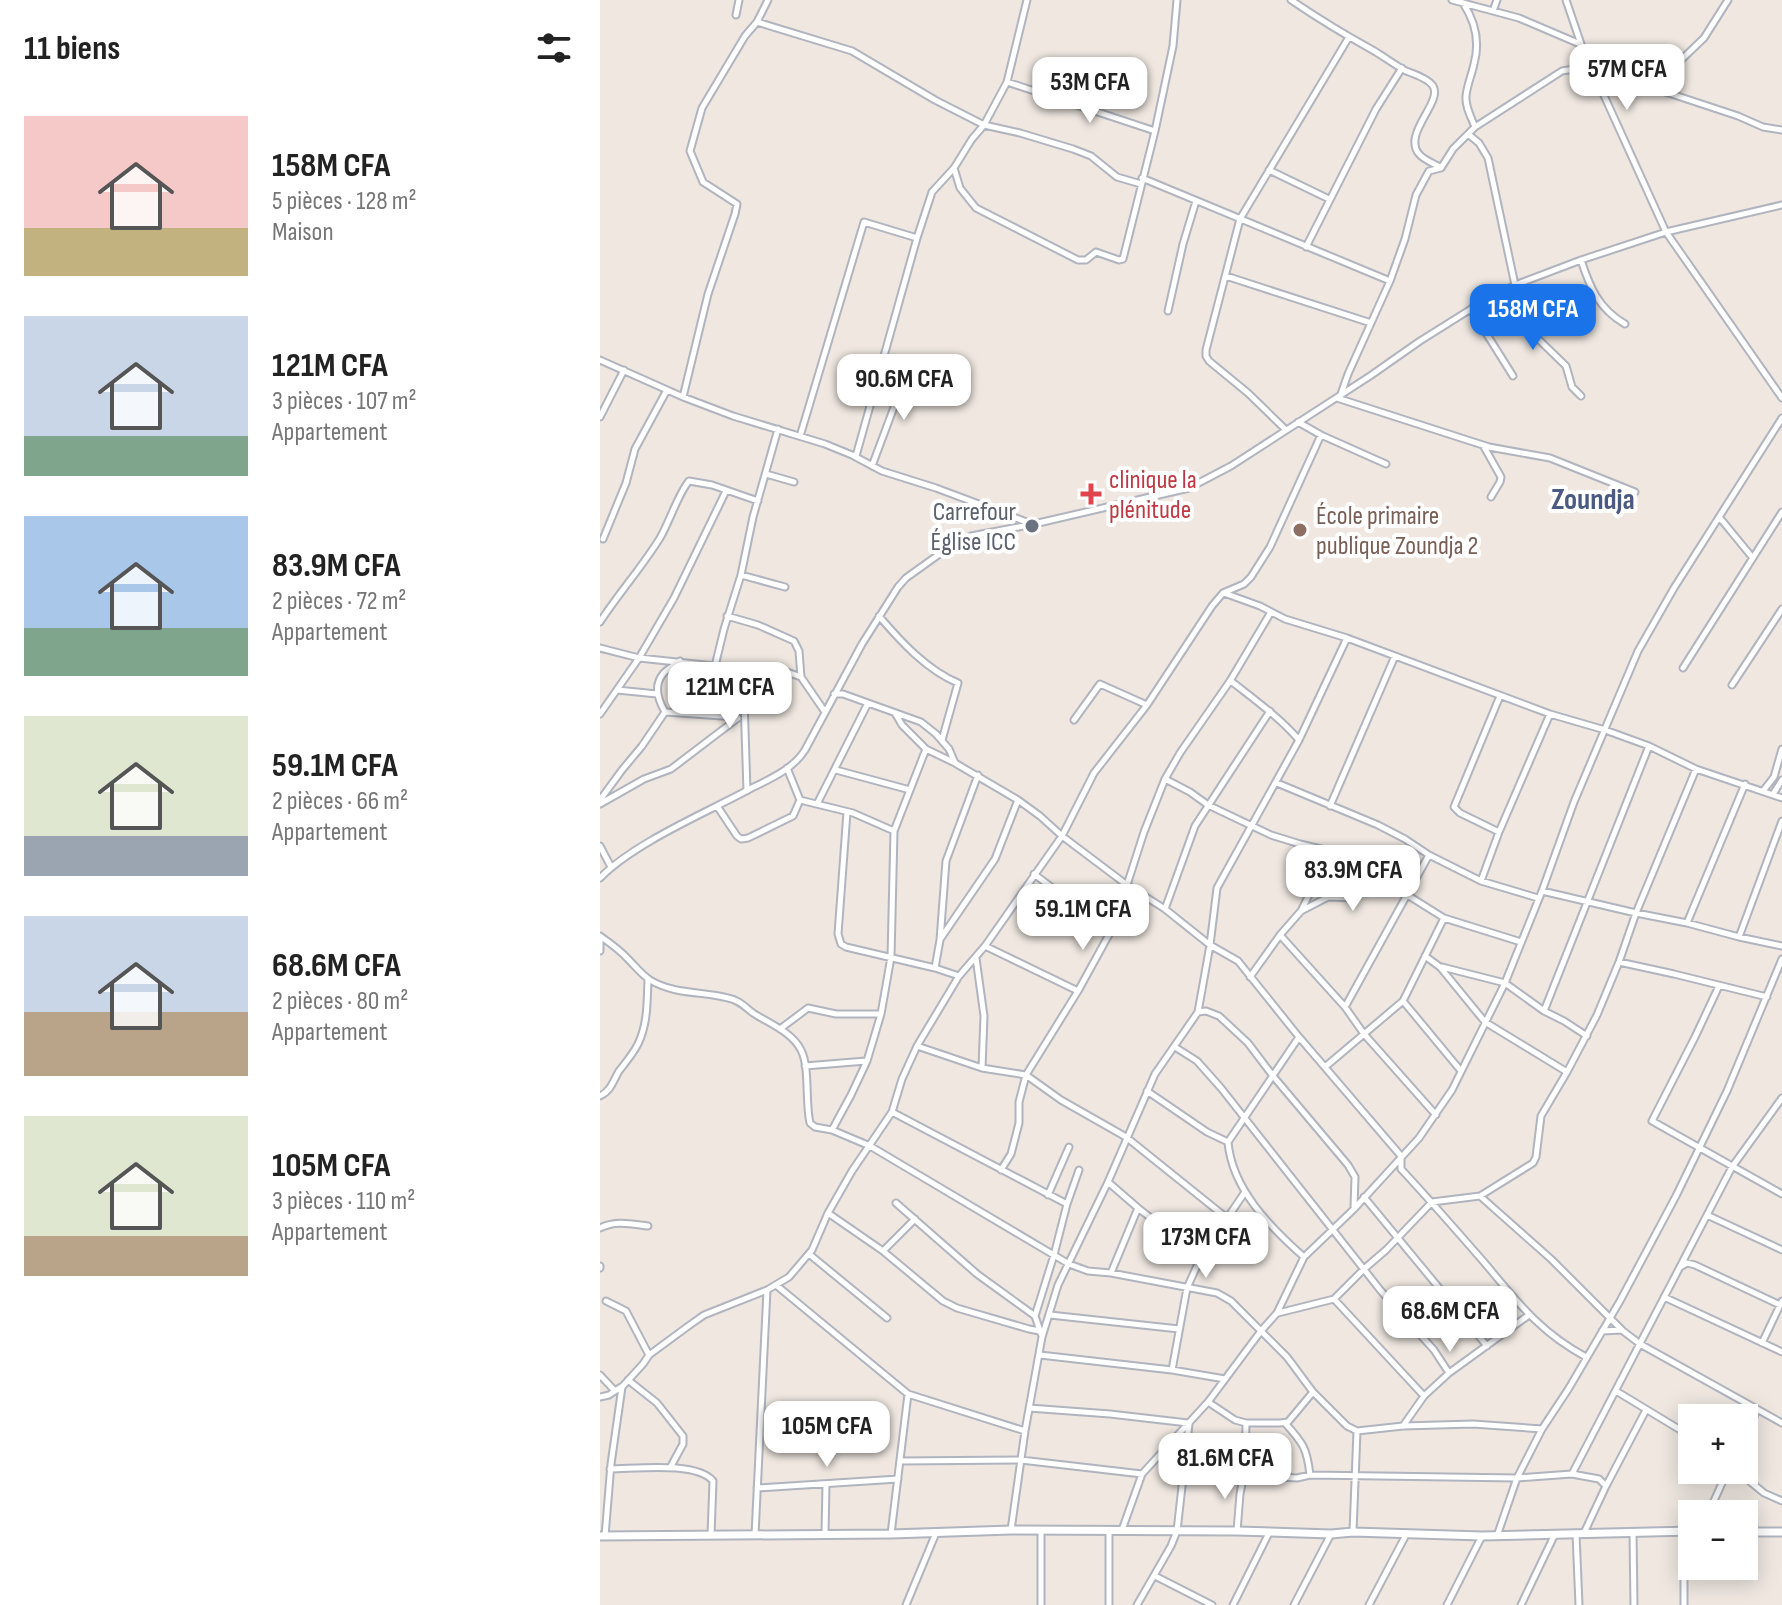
<!DOCTYPE html>
<html lang="fr">
<head>
<meta charset="utf-8">
<style>
  :root { --surface:#fff; --page:#f6f6f6; --text:#222; --muted:#767676; --accent:#1a73e8 }
  body { margin:0; font-family:"Sofia Sans Condensed",sans-serif; background:var(--page); color:var(--text); height:100vh; display:flex; flex-direction:column; font-size:30px; white-space:nowrap }
  * { box-sizing:border-box; margin:0 }
  p { font-size:26px; color:var(--muted) }
  .icon { flex:none; width:44px; height:44px; fill:none; stroke:currentColor; stroke-width:2; stroke-linecap:round; stroke-linejoin:round }
  .map { position:relative; flex:1; overflow:hidden }
  .drawer { display:flex; flex-direction:column; background:var(--surface); width:600px }
  .drawer>* { flex:none }
  .controls { position:absolute; left:1078px; top:1404px; display:grid; gap:16px }
  .controls a { display:grid; place-items:center; width:80px; height:80px; border-radius:0px; background:var(--surface); box-shadow:0 4px 20px #0003; font-size:40px }
  .price { position:absolute; translate:-50% -68px; padding:0 18px; border-radius:16px; background:#fff; color:#222; font-size:26px; line-height:52px; filter:drop-shadow(0 2px 4px #0008) }
  .price::after { content:''; position:absolute; left:50%; top:48px; width:24px; height:18px; margin-left:-12px; background:inherit; clip-path:polygon(0 0,100% 0,50% 100%) }
  .price.active { background:var(--accent); color:#fff }
  ul { padding:0; list-style:none }
  li { display:flex; align-items:center; gap:24px; height:200px; padding:0 24px }
  li span { display:grid; place-items:center; flex:none; width:224px; height:160px; border-radius:0px; color:#555 }
  li>.icon { margin-inline-start:auto }
  span .icon { width:96px; height:96px; fill:#fffc; stroke-width:1 }
  li b { font-size:34px }
  h2 { display:flex; justify-content:space-between; align-items:center; height:96px; padding:0 24px; font-size:34px }
  main { display:flex; flex:1; min-height:0 }
  .map>svg:first-child { display:block }
  .lines { fill:none; stroke-linecap:round; stroke-linejoin:round }
  .minor-casing { stroke:#b0b4be; stroke-width:9 }
  .tertiary-casing { stroke:#b0b4be; stroke-width:11 }
  .minor { stroke:#fff; stroke-width:5 }
  .tertiary { stroke:#fff; stroke-width:7 }
  .health-dot { fill:#e0444e; stroke:#fff; stroke-width:3 }
  .worship-dot { fill:#6b7280; stroke:#fff; stroke-width:3 }
  .education-dot { fill:#8d6e63; stroke:#fff; stroke-width:3 }
  .labels { text-anchor:middle; stroke-width:8; stroke-linejoin:round; paint-order:stroke }
  .health-label { font-size:26px; fill:#be3a42; stroke:#fff; text-anchor:start }
  .worship-label { font-size:26px; fill:#5b616d; stroke:#fff; text-anchor:end }
  .education-label { font-size:26px; fill:#785e54; stroke:#fff; text-anchor:start }
  .quarter-label { font-size:30px; font-weight:bold; fill:#4b5a81; stroke:#fff }
</style>
</head>
<body>
<main>
<section class="drawer">
<h2>11 biens<svg class="icon" aria-label="filters" viewBox="0 0 24 24"><path d="M4 7h16M4 17h16"/><circle cx="9" cy="7" r="2"/><circle cx="15" cy="17" r="2"/></svg></h2>
<ul>
<li><span style="background:linear-gradient(#f6c9c9 70%,#c2b280 0)"><svg class="icon" aria-label="home" viewBox="0 0 24 24"><path d="M3 11l9-7 9 7M6 9v11h12V9"/></svg></span><div><b>158M CFA</b><p>5 pièces · 128 m²</p><p>Maison</p></div></li>
<li><span style="background:linear-gradient(#c9d6e8 75%,#7fa58c 0)"><svg class="icon" aria-label="home" viewBox="0 0 24 24"><path d="M3 11l9-7 9 7M6 9v11h12V9"/></svg></span><div><b>121M CFA</b><p>3 pièces · 107 m²</p><p>Appartement</p></div></li>
<li><span style="background:linear-gradient(#a9c7e8 70%,#7fa58c 0)"><svg class="icon" aria-label="home" viewBox="0 0 24 24"><path d="M3 11l9-7 9 7M6 9v11h12V9"/></svg></span><div><b>83.9M CFA</b><p>2 pièces · 72 m²</p><p>Appartement</p></div></li>
<li><span style="background:linear-gradient(#dfe7d0 75%,#9aa5b1 0)"><svg class="icon" aria-label="home" viewBox="0 0 24 24"><path d="M3 11l9-7 9 7M6 9v11h12V9"/></svg></span><div><b>59.1M CFA</b><p>2 pièces · 66 m²</p><p>Appartement</p></div></li>
<li><span style="background:linear-gradient(#c9d6e8 60%,#b9a48a 0)"><svg class="icon" aria-label="home" viewBox="0 0 24 24"><path d="M3 11l9-7 9 7M6 9v11h12V9"/></svg></span><div><b>68.6M CFA</b><p>2 pièces · 80 m²</p><p>Appartement</p></div></li>
<li><span style="background:linear-gradient(#dfe7d0 75%,#b9a48a 0)"><svg class="icon" aria-label="home" viewBox="0 0 24 24"><path d="M3 11l9-7 9 7M6 9v11h12V9"/></svg></span><div><b>105M CFA</b><p>3 pièces · 110 m²</p><p>Appartement</p></div></li>
</ul>
</section>
<div class="map">
<svg width="1182" height="1605" viewBox="0 0 1182 1605">
  <rect width="100%" height="100%" fill="#efe7e0"/>
  <g class="lines">
    <!-- minor casing -->
    <g class="minor-casing">
      <path id="minor" d="M 691,0 C 716,17 742,33 769,48 C 782,55 793,64 806,71 C 814,74 829,79 833,86 C 843,102 802,134 819,154 C 824,160 833,163 840,167
        M 852,0 L 919,18 L 980,44
        M 966,0 L 982,47 L 1066,232 L 1182,398
        M 863,3 C 875,21 880,42 874,64 C 872,74 867,85 866,96 C 865,106 871,117 875,127
        M 893,11 L 897,0
        M 136,15 L 139,0
        M 157,22 L 252,51 L 335,100 L 384,125 L 420,133 L 473,149 L 491,156 L 517,177 L 541,184
        M 1026,79 L 1138,116 L 1163,127 L 1182,130
        M 555,131 L 573,46 L 577,0
        M 868,134 L 879,143 L 888,158 L 915,285
        M 354,168 L 360,188 L 376,208 L 478,260 L 486,260 L 496,252 L 519,260 L 523,259 L 555,131 L 407,82
        M 669,170 L 729,199
        M 542,178 L 790,281
        M 706,247 L 776,109 L 802,68
        M 981,260 C 990,288 999,309 1025,324
        M 626,276 L 771,323
        M 901,292 L 931,332 L 966,366 L 972,387 L 981,396
        M 871,309 L 913,376
        M 568,311 L 583,244 L 596,201
        M 0,360 L 83,397 L 133,416 L 225,444 L 252,455 L 282,471 L 336,488 L 432,524
        M 741,394 L 748,374 L 790,281 L 805,239 L 816,195 L 829,171 L 841,168 L 853,149 L 875,127 L 962,71 L 974,69 L 1025,79 L 1068,69 L 1079,62 L 1104,38 L 1128,0
        M 83,397 L 108,294 L 135,214 L 137,204 L 103,182 L 90,151 L 102,108 L 145,36 L 157,22 L 168,0
        M 737,398 L 889,447 L 950,458 L 1035,492
        M 0,417 L 24,370
        M 698,422 L 721,435 L 786,464
        M 685,429 L 648,393 L 609,361 L 606,356 L 606,350 L 640,219 L 749,37
        M 201,433 L 264,222 L 317,238
        M 883,445 L 901,477 L 900,482 L 891,497
        M 256,456 L 317,238 L 332,192 L 354,168 L 372,139 L 384,125 L 407,82 L 427,0
        M 272,466 L 300,391 L 304,367
        M 166,474 L 194,482
        M 1120,518 L 1152,557
        M 3,539 L 26,483 L 35,449 L 67,390
        M 141,575 L 185,587
        M 624,593 L 660,606 L 685,619 L 747,638 L 950,714 L 1005,730 L 1049,746 L 1096,769 L 1182,798
        M 127,616 L 158,625 L 194,641 L 199,651 L 201,677
        M 279,616 C 301,642 327,670 358,683 L 342,740
        M 0,622 C 19,593 42,567 60,538 C 70,521 78,494 89,481 L 112,485 L 158,501
        M 0,648 L 39,658 L 124,667 L 168,668 L 184,671 L 201,677 L 225,712
        M 115,666 L 124,629 L 141,575 L 153,517 L 178,429
        M 143,668 L 147,791
        M 1083,668 L 1182,512
        M 631,681 C 655,700 679,717 699,740
        M 1132,685 L 1182,609
        M 17,690 L 57,694
        M 234,694 L 243,694 L 321,722 L 336,734 L 349,749 L 355,763 L 418,800 L 440,816 L 462,836 L 527,885 L 565,909 L 610,945 L 638,961 L 699,1037 L 801,1156 L 801,1169 C 829,1199 856,1230 883,1261 C 916,1300 939,1332 986,1357
        M 65,712 L 136,717
        M 65,712 C 58,700 53,686 63,674 C 67,669 75,665 80,661
        M 295,713 L 302,725 L 326,749 L 355,763
        M 0,714 L 39,658 L 74,598 L 126,491
        M 474,720 L 500,684 L 547,705
        M 236,770 L 310,790
        M 565,779 L 590,792 L 608,805 L 671,835 L 700,844 L 742,854 L 844,918 L 921,942
        M 677,783 L 778,825 L 805,839 L 829,855 L 881,881 L 938,898
        M 1163,791 L 1174,777 L 1182,749
        M 1173,794 L 1182,780
        M 0,800 L 22,770 L 42,746 L 65,712
        M 200,800 L 253,813 L 294,831
        M 0,804 L 44,779 L 71,769 L 138,718
        M 217,804 L 268,703
        M 117,806 L 137,836 L 141,839 L 148,838 L 193,816 L 200,800 L 187,768
        M 730,806 L 795,656
        M 247,812 L 238,934 L 241,944 L 246,947 L 335,968
        M 899,832 L 860,813 L 854,807 L 900,696
        M 0,846 L 11,867
        M 434,874 L 511,932
        M 0,878 C 33,844 101,815 144,792 C 165,781 192,771 205,750 L 262,644 L 298,587 L 306,578 L 352,545 L 371,536 L 434,524 L 589,488 L 631,466 L 770,376 L 820,341 L 871,309 L 915,285 L 981,260 L 1066,232 L 1182,205
        M 881,881 L 899,832 L 950,714
        M 942,891 L 1036,913 L 1087,923 L 1139,937 L 1182,946
        M 565,909 L 595,826 L 670,711
        M 701,911 L 728,897 L 755,898 L 765,888 L 775,873
        M 1087,923 L 1145,784
        M 680,935 L 745,1007 L 764,1034 L 836,1115
        M 0,936 C 10,943 20,950 28,959 C 35,966 42,975 50,980 C 75,995 102,991 128,998 C 139,1000 145,1007 153,1013 C 170,1024 192,1032 201,1050 C 210,1067 205,1102 210,1123 L 215,1127 L 232,1130 L 270,1146 L 469,1264 L 488,1271 L 511,1273 L 617,1293 L 631,1301 L 687,1357 L 713,1392 L 688,1422 L 680,1423 L 646,1423 L 635,1420 L 608,1402
        M 1139,937 L 1182,821
        M 341,938 L 395,859 L 418,800
        M 385,946 L 478,991
        M 0,951 L 0,936
        M 825,956 L 840,967 L 885,1022 L 967,1072
        M 376,958 L 384,1016 L 382,1068
        M 1019,962 L 1074,974 L 1167,997
        M 842,967 L 905,983 L 944,1011 L 964,1021 L 987,1036
        M 359,976 L 335,968 L 340,940 L 346,861 L 378,775
        M 650,977 L 680,935 L 701,911 L 730,852
        M 1119,986 L 1095,1037 L 1052,1121 L 1182,1194
        M 803,1001 L 861,1071
        M 745,1007 L 829,855
        M 944,1011 L 1049,746
        M 598,1012 L 606,1011 L 619,1016 L 648,1043 L 673,1076 L 748,1165 L 755,1177 L 754,1207
        M 180,1029 L 208,1008 L 236,1014 L 281,1014
        M 699,1037 L 628,1142 C 632,1189 670,1227 704,1257
        M 317,1046 L 382,1068 L 426,1075 L 461,1100 L 526,1137 L 628,1219
        M 575,1047 L 597,1061 L 621,1088 L 781,1291 L 834,1350 L 849,1373
        M 205,1066 L 266,1061
        M 725,1067 L 803,1001 L 844,918
        M 547,1091 L 607,1132 L 628,1142
        M 0,1096 C 11,1091 13,1081 19,1071 C 26,1062 33,1054 38,1044 C 48,1023 47,1002 48,979
        M 292,1112 L 467,1204
        M 232,1130 L 251,1095 L 267,1061 L 281,1014 L 291,957 L 294,831 L 326,749
        M 401,1170 L 411,1154 L 419,1123 L 419,1102 L 426,1075 L 478,991 L 517,920 L 527,896 L 527,885 L 544,832 L 565,779 L 580,753 L 630,681 L 671,612
        M 508,1182 L 538,1208 L 601,1257
        M 448,1195 L 469,1147
        M 880,1196 L 951,1259 L 1023,1331 L 1040,1344 L 1182,1423
        M 764,1197 L 887,1346
        M 296,1203 L 377,1274 L 435,1316
        M 228,1213 L 283,1251 L 343,1301 L 357,1308 L 429,1329 L 440,1331
        M 1107,1215 L 1182,1250
        M 0,1228 C 16,1220 31,1224 48,1226
        M 283,1251 L 315,1219
        M 209,1254 L 287,1318
        M 0,1266 L 0,1268
        M 1080,1267 L 1087,1263 L 1095,1265 L 1180,1305
        M 511,1273 L 538,1208
        M 176,1285 L 308,1394 L 425,1431
        M 1064,1297 L 1182,1352
        M 734,1299 L 824,1396
        M 6,1301 L 26,1311 L 49,1355
        M 678,1313 L 734,1299 L 764,1269 L 786,1250 L 832,1202 L 880,1196 L 933,1163 L 936,1157 L 941,1116 L 967,1072 L 997,1015 L 1019,962 L 1036,913 L 1096,769
        M 450,1315 L 579,1329
        M 1002,1331 L 1022,1330
        M 441,1334 L 435,1316 L 454,1255 L 467,1204 L 479,1170
        M 1162,1343 L 1182,1301
        M 440,1355 L 572,1370 L 625,1379
        M 572,1370 L 587,1288 L 601,1257 L 645,1192
        M 0,1375 L 15,1391
        M 28,1380 L 57,1403 L 83,1436 L 83,1444 L 70,1468
        M 1016,1391 L 1092,1437
        M 713,1392 L 747,1426 L 757,1431 L 803,1426 L 873,1424 L 942,1429
        M 0,1397 L 9,1395 L 21,1387
        M 429,1408 L 510,1414 L 588,1423
        M 685,1423 C 703,1443 707,1448 710,1475
        M 803,1426 L 824,1396 L 849,1373 L 929,1315
        M 1144,1438 L 1157,1410
        M 300,1461 L 421,1460 L 542,1474
        M 585,1468 L 600,1473 L 697,1478 L 710,1475 L 917,1478 L 972,1474 L 999,1479 L 1006,1486
        M 10,1469 C 35,1469 96,1461 113,1481 L 111,1535
        M 1136,1470 L 1164,1493 L 1182,1501
        M 972,1474 L 1132,1167 L 1182,1098
        M 157,1488 L 298,1479
        M 1108,1514 L 1128,1470
        M 411,1530 L 425,1431 L 442,1337 L 458,1285 L 508,1182 L 555,1074 L 598,1012 L 610,945 L 617,888 L 699,740 L 747,638
        M 522,1530 L 542,1474 L 608,1402 L 661,1331 L 677,1313 L 704,1257 L 754,1209 L 819,1138 L 852,1090 L 905,983 L 942,891 L 974,802 L 1038,651 L 1074,588 L 1182,418
        M 441,1531 L 441,1605
        M 509,1531 L 509,1605
        M 637,1531 L 640,1494 L 645,1469 L 646,1423
        M 753,1532 L 757,1431
        M 984,1533 L 1006,1486 L 1046,1410
        M 1033,1533 L 1034,1605
        M 225,1534 L 226,1484
        M 291,1534 L 308,1394
        M 976,1534 L 979,1605
        M 155,1535 L 167,1290
        M 5,1536 L 11,1464 L 22,1387 L 43,1364 L 49,1355 L 87,1327 L 104,1315 L 167,1290 L 189,1277 L 212,1250 L 228,1213 L 252,1171 L 292,1112 L 302,1079 L 317,1046 L 359,976 L 385,946 L 462,836 L 494,773 L 547,705 L 612,606 L 623,593 L 644,584 L 651,577 L 670,547 L 721,435
        M 897,1536 L 917,1478 L 942,1429 L 969,1388 L 1020,1301 L 1076,1196 L 1127,1091 L 1182,959
        M 555,1576 L 612,1605
        M 306,1605 L 336,1533
        M 537,1605 L 571,1546 L 577,1531 L 589,1424
        M 633,1605 L 669,1533
        M 694,1605 L 731,1534
        M 769,1605 L 807,1533
        M 847,1605 L 882,1536
        M 921,1605 L 955,1534
        M 1084,1605 L 1084,1531"/>
    </g>
    <!-- tertiary casing -->
    <g class="tertiary-casing">
      <path id="tertiary" d="M 1144,1532 L 1182,1532
        M 0,1536 L 291,1534 L 411,1530 L 637,1531 L 731,1534 L 753,1532 L 882,1536 L 1092,1531"/>
    </g>
    <!-- minor -->
    <use href="#minor" class="minor"/>
    <!-- tertiary -->
    <use href="#tertiary" class="tertiary"/>
  </g>
  <!-- markers -->
  <path class="health-dot" d="M487 482h8v8h8v8h-8v8h-8v-8h-8v-8h8z"/>
  <circle class="worship-dot" cx="432" cy="526" r="8"/>
  <circle class="education-dot" cx="700" cy="530" r="8"/>
  <g class="labels">
    <!-- health labels -->
    <g class="health-label">
      <text x="509" y="488">clinique la<tspan x="509" dy="30">plénitude</tspan></text>
    </g>
    <!-- worship labels -->
    <g class="worship-label">
      <text x="416" y="520">Carrefour<tspan x="416" dy="30">Église ICC</tspan></text>
    </g>
    <!-- education labels -->
    <g class="education-label">
      <text x="716" y="524">École primaire<tspan x="716" dy="30">publique Zoundja 2</tspan></text>
    </g>
    <!-- quarter labels -->
    <g class="quarter-label">
      <text x="993" y="509">Zoundja</text>
    </g>
  </g>
</svg>
<div class="controls">
<a>+</a>
<a>−</a>
</div>
<b class="price" style="left:1027px;top:112px">57M CFA</b>
<b class="price" style="left:490px;top:125px">53M CFA</b>
<b class="price active" style="left:933px;top:352px">158M CFA</b>
<b class="price" style="left:304px;top:422px">90.6M CFA</b>
<b class="price" style="left:130px;top:730px">121M CFA</b>
<b class="price" style="left:753px;top:913px">83.9M CFA</b>
<b class="price" style="left:483px;top:952px">59.1M CFA</b>
<b class="price" style="left:606px;top:1280px">173M CFA</b>
<b class="price" style="left:850px;top:1354px">68.6M CFA</b>
<b class="price" style="left:227px;top:1469px">105M CFA</b>
<b class="price" style="left:625px;top:1501px">81.6M CFA</b>
</div>
</main>
</body>
</html>
